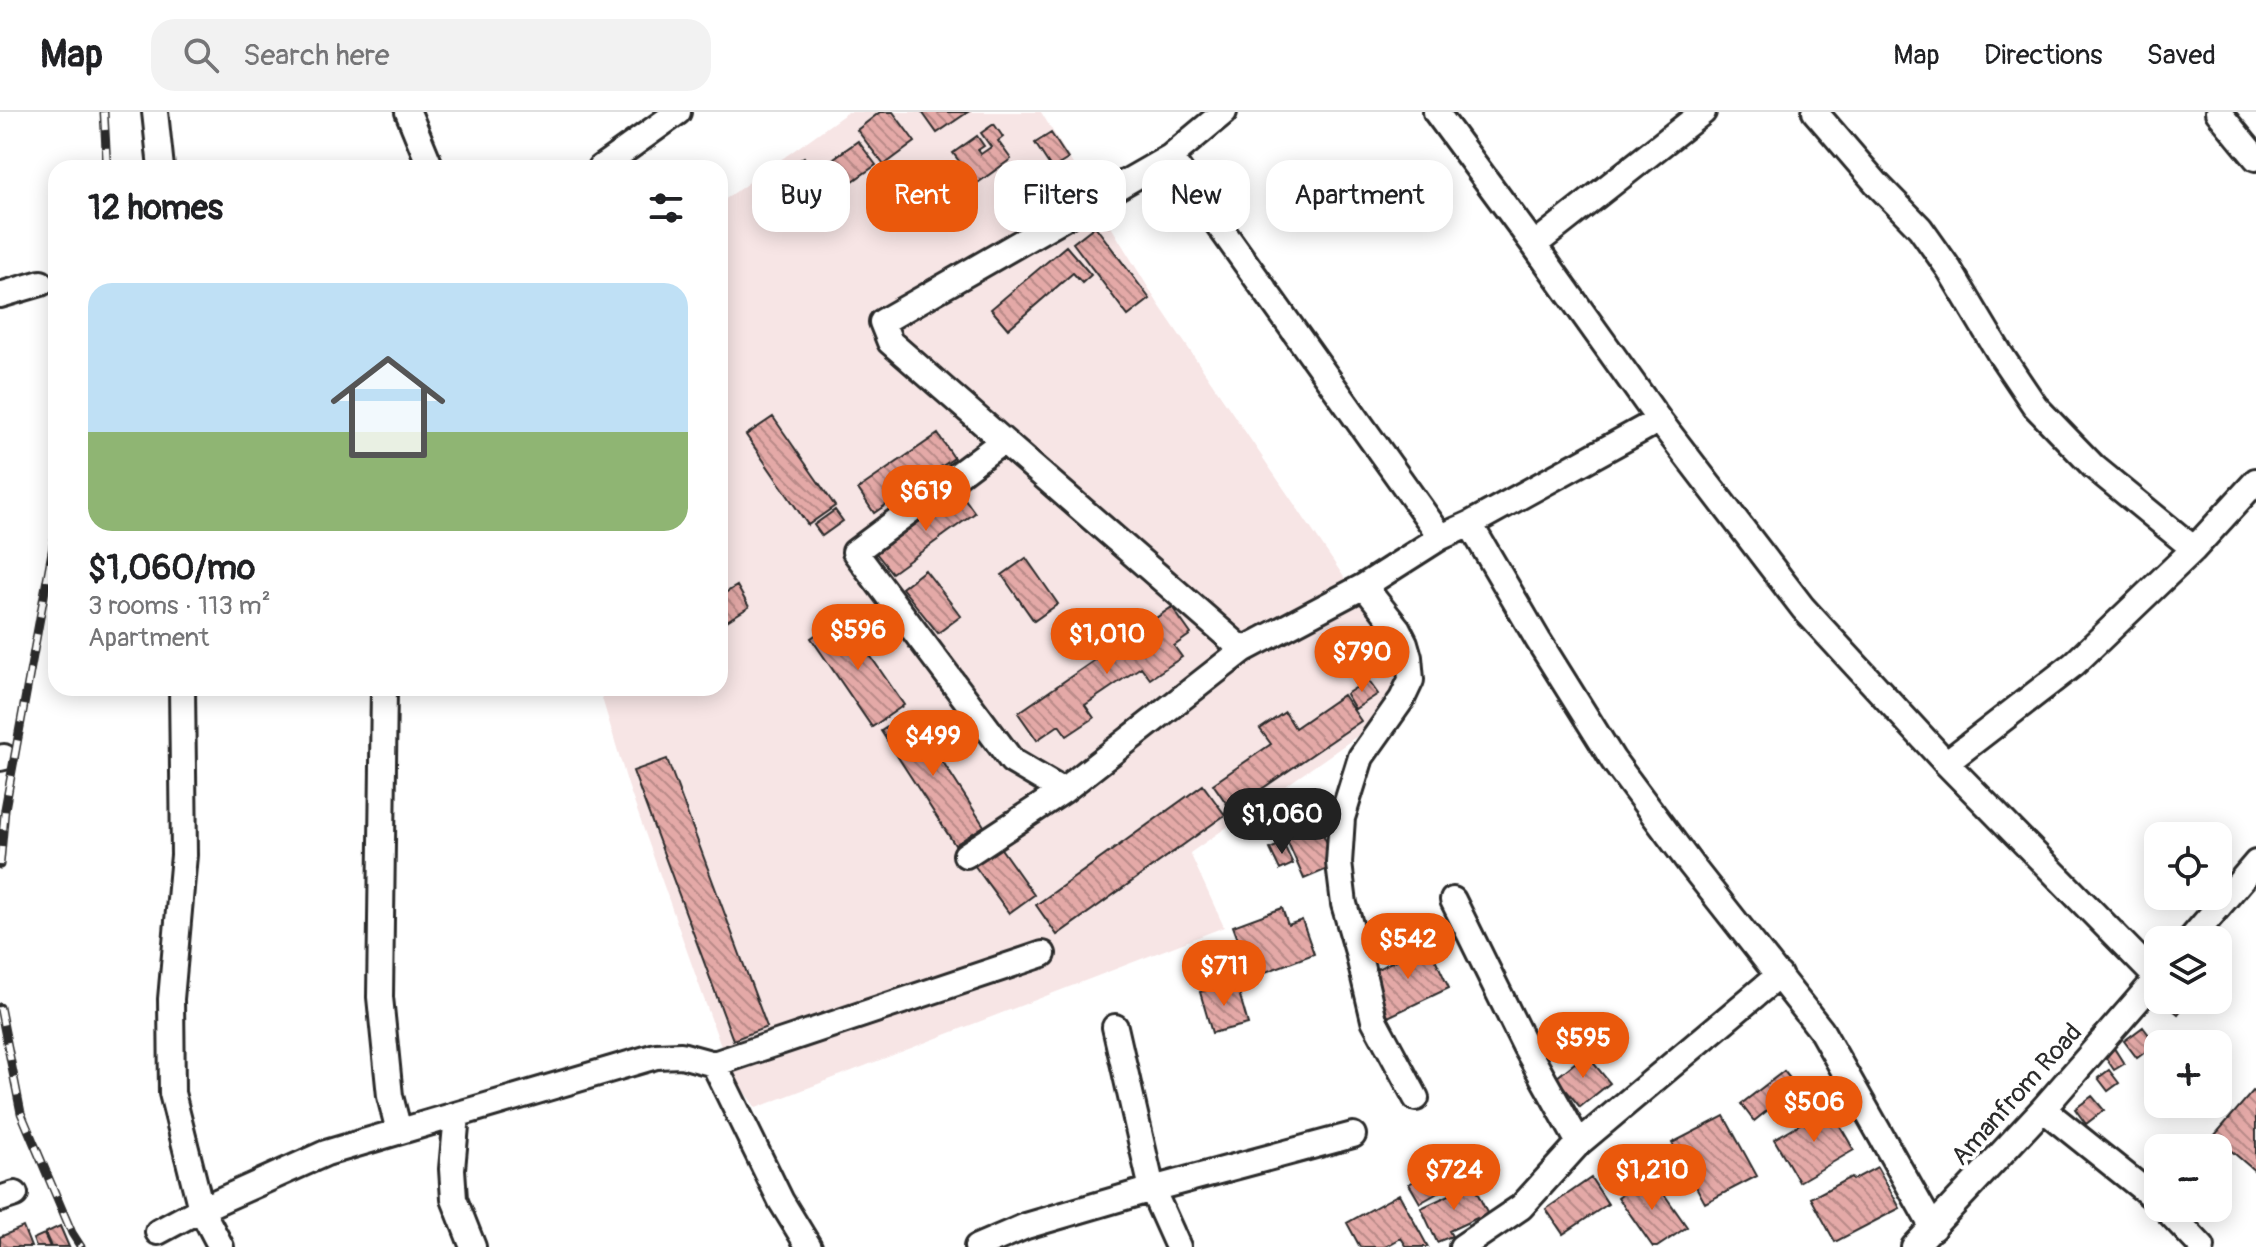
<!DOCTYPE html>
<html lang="en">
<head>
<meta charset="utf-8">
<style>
  :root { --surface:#fff; --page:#f2f2f2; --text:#202124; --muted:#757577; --line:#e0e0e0; --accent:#ea580c }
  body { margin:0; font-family:Pangolin,sans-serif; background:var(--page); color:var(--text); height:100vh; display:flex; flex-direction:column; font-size:30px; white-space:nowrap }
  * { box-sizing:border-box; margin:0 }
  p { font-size:26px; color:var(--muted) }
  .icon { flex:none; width:44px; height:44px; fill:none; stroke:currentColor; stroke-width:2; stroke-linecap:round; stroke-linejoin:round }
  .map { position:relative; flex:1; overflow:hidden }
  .sheet { position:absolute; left:48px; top:48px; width:680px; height:536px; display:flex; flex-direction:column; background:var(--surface); border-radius:24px; box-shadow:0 4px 20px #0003 }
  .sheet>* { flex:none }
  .hud { position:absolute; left:752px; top:48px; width:760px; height:72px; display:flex; gap:16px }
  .controls { position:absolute; left:2144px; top:710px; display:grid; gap:16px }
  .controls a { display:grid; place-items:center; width:88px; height:88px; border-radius:16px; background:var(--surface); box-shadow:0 4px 20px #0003; font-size:40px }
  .price { position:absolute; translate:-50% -68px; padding:0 18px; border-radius:28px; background:var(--accent); color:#fff; font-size:26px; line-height:52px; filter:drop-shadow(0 2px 4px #0008) }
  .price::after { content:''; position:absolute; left:50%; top:48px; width:24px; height:18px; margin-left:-12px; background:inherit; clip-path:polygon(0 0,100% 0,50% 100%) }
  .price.current { background:#222; color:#fff }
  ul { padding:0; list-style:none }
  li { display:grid; align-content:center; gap:16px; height:424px; padding:0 40px }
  li span { display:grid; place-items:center; height:248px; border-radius:24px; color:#555 }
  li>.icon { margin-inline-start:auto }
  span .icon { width:144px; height:144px; fill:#fffc; stroke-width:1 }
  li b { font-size:34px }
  h2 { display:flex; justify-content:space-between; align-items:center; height:96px; padding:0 40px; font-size:34px }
  .pill { padding:0 28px; border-radius:24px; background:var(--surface); box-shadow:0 4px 20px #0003; font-size:28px; line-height:72px }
  .pill.current { background:var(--accent); color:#fff }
  header { display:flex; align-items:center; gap:48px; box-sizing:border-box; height:112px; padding:0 40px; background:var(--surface); border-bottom:2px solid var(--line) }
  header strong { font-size:38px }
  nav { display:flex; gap:44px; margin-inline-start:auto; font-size:28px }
  .search { width:560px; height:72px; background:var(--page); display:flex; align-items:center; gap:20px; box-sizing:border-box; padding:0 28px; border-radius:24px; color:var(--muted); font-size:30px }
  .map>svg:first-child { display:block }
  .built { fill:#f7e5e5 }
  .building { fill:url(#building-back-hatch); stroke:#2b2b2b; stroke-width:2 }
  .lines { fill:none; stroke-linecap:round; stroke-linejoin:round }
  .minor-casing { stroke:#2b2b2b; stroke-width:30 }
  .minor { stroke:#fff; stroke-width:24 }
  .rail-casing { stroke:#2b2b2b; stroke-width:9 }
  .rail { stroke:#fff; stroke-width:6; stroke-dasharray:18; stroke-linecap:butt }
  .labels { text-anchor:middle; stroke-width:8; stroke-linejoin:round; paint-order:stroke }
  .street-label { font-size:26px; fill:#2b2b2b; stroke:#fff }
</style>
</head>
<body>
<header>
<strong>Map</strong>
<div class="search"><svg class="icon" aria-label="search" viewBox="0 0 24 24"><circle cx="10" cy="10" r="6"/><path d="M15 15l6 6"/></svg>Search here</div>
<nav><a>Map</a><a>Directions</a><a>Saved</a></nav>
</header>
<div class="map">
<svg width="2256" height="1135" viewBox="0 0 2256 1135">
  <defs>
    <pattern id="building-back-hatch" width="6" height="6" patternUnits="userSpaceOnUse" patternTransform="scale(2)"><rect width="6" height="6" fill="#e4a9a7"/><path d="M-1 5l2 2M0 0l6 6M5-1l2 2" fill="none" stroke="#b98a88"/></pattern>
  </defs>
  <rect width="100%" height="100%" fill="#fff"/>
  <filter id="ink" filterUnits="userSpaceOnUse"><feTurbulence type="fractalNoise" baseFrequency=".0125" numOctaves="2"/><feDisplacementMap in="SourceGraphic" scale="16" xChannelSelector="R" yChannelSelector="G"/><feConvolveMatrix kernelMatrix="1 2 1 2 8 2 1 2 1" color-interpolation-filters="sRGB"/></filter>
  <g filter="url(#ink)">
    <!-- built -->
    <path class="built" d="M 848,0 L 1041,0 L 1157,190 L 1401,549 L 1399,569 L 1363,620 L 1190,741 L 1224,815 L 756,996 L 730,960 L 628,673 L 599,576 L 720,576 L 720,91 Z"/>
    <!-- building -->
    <path class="building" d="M 880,0 L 893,0 L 915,30 L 884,53 L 857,18 Z
      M 922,0 L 968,0 L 937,21 Z
      M 994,12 L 1003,25 L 998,29 L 1011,47 L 976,72 L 953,41 L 977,24 L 984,34 L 978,38 L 981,42 L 991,35 L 981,21 Z
      M 1051,21 L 1068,47 L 1052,57 L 1035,31 Z
      M 858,29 L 876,53 L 834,82 L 817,58 Z
      M 804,45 L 830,78 L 818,87 L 802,65 L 793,72 L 784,60 Z
      M 1095,114 L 1150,187 L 1128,204 L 1073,131 Z
      M 1066,134 L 1091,163 L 1082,171 L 1073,161 L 1008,217 L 991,197 Z
      M 773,305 L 835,394 L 808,413 L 746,323 Z
      M 938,322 L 954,346 L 874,401 L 858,377 Z
      M 960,380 L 975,401 L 892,461 L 876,441 Z
      M 835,398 L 843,409 L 822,424 L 814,413 Z
      M 1026,446 L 1058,492 L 1034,509 L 1002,463 Z
      M 925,458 L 961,504 L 938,521 L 902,476 Z
      M 737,474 L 749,495 L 722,512 L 720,484 Z
      M 1172,495 L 1191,522 L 1174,534 L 1182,545 L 1150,567 L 1141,555 L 1085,593 L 1094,606 L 1067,624 L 1059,613 L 1037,628 L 1018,601 Z
      M 843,504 L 904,593 L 872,615 L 811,526 Z
      M 1368,568 L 1378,582 L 1355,597 L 1346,582 Z
      M 1343,583 L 1361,609 L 1231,698 L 1213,672 L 1271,632 L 1260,617 L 1285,600 L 1295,616 Z
      M 911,600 L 984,714 L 955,733 L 881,619 Z
      M 667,647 L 767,915 L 733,928 L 633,659 Z
      M 1203,673 L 1225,703 L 1057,823 L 1036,793 Z
      M 1311,696 L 1337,753 L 1304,767 L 1279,710 Z
      M 997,731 L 1034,783 L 1009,801 L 972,750 Z
      M 1283,731 L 1293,752 L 1280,758 L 1270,737 Z
      M 1282,796 L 1288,813 L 1302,808 L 1314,842 L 1252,865 L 1233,814 Z
      M 1428,832 L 1449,876 L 1388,905 L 1367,862 Z
      M 1236,870 L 1248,912 L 1212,921 L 1200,880 Z
      M 2161,888 L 2189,888 L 2178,902 Z
      M 2143,915 L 2156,932 L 2137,946 L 2124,929 Z
      M 2114,936 L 2124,952 L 2114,958 L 2104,943 Z
      M 1586,942 L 1610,971 L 1580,995 L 1556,966 Z
      M 2109,958 L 2119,971 L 2108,979 L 2098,966 Z
      M 1784,959 L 1797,975 L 1754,1009 L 1741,992 Z
      M 2253,979 L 2256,981 L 2256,1060 L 2214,1024 Z
      M 2092,984 L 2104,998 L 2086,1012 L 2075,997 Z
      M 1829,995 L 1854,1038 L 1799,1070 L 1774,1027 Z
      M 1724,1004 L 1757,1064 L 1705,1091 L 1672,1031 Z
      M 1460,1042 L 1475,1066 L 1455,1078 L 1452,1073 L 1420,1091 L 1409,1072 Z
      M 1877,1055 L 1900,1096 L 1835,1130 L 1811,1086 L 1851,1065 L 1853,1068 Z
      M 1650,1062 L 1687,1115 L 1657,1135 L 1653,1135 L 1618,1085 Z
      M 1591,1066 L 1608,1092 L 1563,1122 L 1546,1097 Z
      M 1473,1072 L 1489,1105 L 1480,1109 L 1477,1106 L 1449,1119 L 1452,1124 L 1437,1130 L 1421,1096 Z
      M 1399,1082 L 1428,1135 L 1407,1135 L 1401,1126 L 1385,1135 L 1360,1135 L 1347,1111 Z
      M 60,1114 L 69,1135 L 51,1135 L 45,1121 Z
      M 23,1115 L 31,1135 L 0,1135 L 0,1125 Z
      M 44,1122 L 50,1135 L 36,1135 L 33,1127 Z"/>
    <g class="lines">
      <!-- minor casing -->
      <g class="minor-casing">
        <path id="minor" d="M 155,0 L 161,56
          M 408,0 L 431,56
          M 1224,0 L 1170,45 L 882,210 L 890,230 L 1243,538
          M 1436,0 L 1534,133 L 1659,308 L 1803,496 L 1946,651 L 2157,866
          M 1815,0 L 1877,72 L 1920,116 L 1949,157 L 2000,242 L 2035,294 L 2094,355 L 2194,437
          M 2218,0 L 2256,46
          M 1170,45 L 1441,425
          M 600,56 L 678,0
          M 1534,133 L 1703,0
          M 0,183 L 41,171
          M 1003,329 L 855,440 L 1012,649 L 1063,679
          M 1470,412 L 1538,528 L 1613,648 L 1691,753 L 1821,918 L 1933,1116
          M 1364,474 L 1398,517 L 1405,531 L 1409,545 L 1411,568 L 1402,587 L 1361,645 L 1342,706 L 1339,751 L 1344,792 L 1358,840 L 1374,908 L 1416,986
          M 182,576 L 184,743 L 171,887 L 172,981 L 201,1097 L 221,1135
          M 384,576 L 380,885 L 390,984 L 399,1019
          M 0,646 L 4,645
          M 1946,651 L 2074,552 L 2194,437 L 2256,369
          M 966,743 L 1063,679 L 1243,538 L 1364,474 L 1441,425 L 1470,412 L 1659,308
          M 1453,788 L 1526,936 L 1579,1031
          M 2190,828 L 2256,751
          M 1115,915 L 1152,1077 L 1178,1135
          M 714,952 L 781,1089 L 809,1135
          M 2043,997 L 2158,1089
          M 457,1003 L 452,1057 L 454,1087 L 473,1135
          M 0,1087 L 15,1082
          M 2165,1096 L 2202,1135
          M 158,1120 L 201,1097 L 326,1041 L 656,944 L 681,943 L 714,952 L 1043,842
          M 977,1135 L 1026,1114 L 1152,1077 L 1353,1023
          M 1462,1135 L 1521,1095 L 1579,1031 L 1779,863
          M 1914,1135 L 2043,997 L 2158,865"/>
      </g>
      <!-- minor -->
      <use href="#minor" class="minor"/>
      <!-- rail casing -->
      <g class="rail-casing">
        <path id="rail" d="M 104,0 L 107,56
          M 0,753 L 5,697 L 56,418
          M 0,895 L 21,1001 L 72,1121 L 81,1135"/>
      </g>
      <!-- rail -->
      <use href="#rail" class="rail"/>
    </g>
  </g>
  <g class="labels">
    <!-- street labels -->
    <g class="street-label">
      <text transform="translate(2016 982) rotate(-48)" y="9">Amanfrom Road</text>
    </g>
  </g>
</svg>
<div class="controls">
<a><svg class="icon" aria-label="locate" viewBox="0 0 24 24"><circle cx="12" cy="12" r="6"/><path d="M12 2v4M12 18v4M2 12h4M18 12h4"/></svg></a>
<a><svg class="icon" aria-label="layers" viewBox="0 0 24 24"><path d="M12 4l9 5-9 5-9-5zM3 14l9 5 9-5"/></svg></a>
<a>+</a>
<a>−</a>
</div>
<b class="price" style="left:926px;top:421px">$619</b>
<b class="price" style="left:858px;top:560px">$596</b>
<b class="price" style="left:1107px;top:564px">$1,010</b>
<b class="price" style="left:1362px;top:582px">$790</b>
<b class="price" style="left:933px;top:666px">$499</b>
<b class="price current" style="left:1282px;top:744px">$1,060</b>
<b class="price" style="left:1408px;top:869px">$542</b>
<b class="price" style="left:1224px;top:896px">$711</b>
<b class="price" style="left:1583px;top:968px">$595</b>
<b class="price" style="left:1814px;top:1032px">$506</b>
<b class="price" style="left:1454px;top:1100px">$724</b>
<b class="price" style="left:1652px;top:1100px">$1,210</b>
<div class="hud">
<a class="pill">Buy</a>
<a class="pill current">Rent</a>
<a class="pill">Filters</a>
<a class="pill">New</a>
<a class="pill">Apartment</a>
</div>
<section class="sheet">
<h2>12 homes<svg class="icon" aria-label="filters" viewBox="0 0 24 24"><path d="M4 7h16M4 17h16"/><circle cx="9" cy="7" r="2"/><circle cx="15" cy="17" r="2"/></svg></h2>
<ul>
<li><span style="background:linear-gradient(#bfe0f5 60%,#8fb573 0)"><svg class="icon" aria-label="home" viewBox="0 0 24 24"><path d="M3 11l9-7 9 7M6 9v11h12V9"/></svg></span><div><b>$1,060/mo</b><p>3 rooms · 113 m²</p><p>Apartment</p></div></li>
</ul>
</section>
</div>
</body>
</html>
